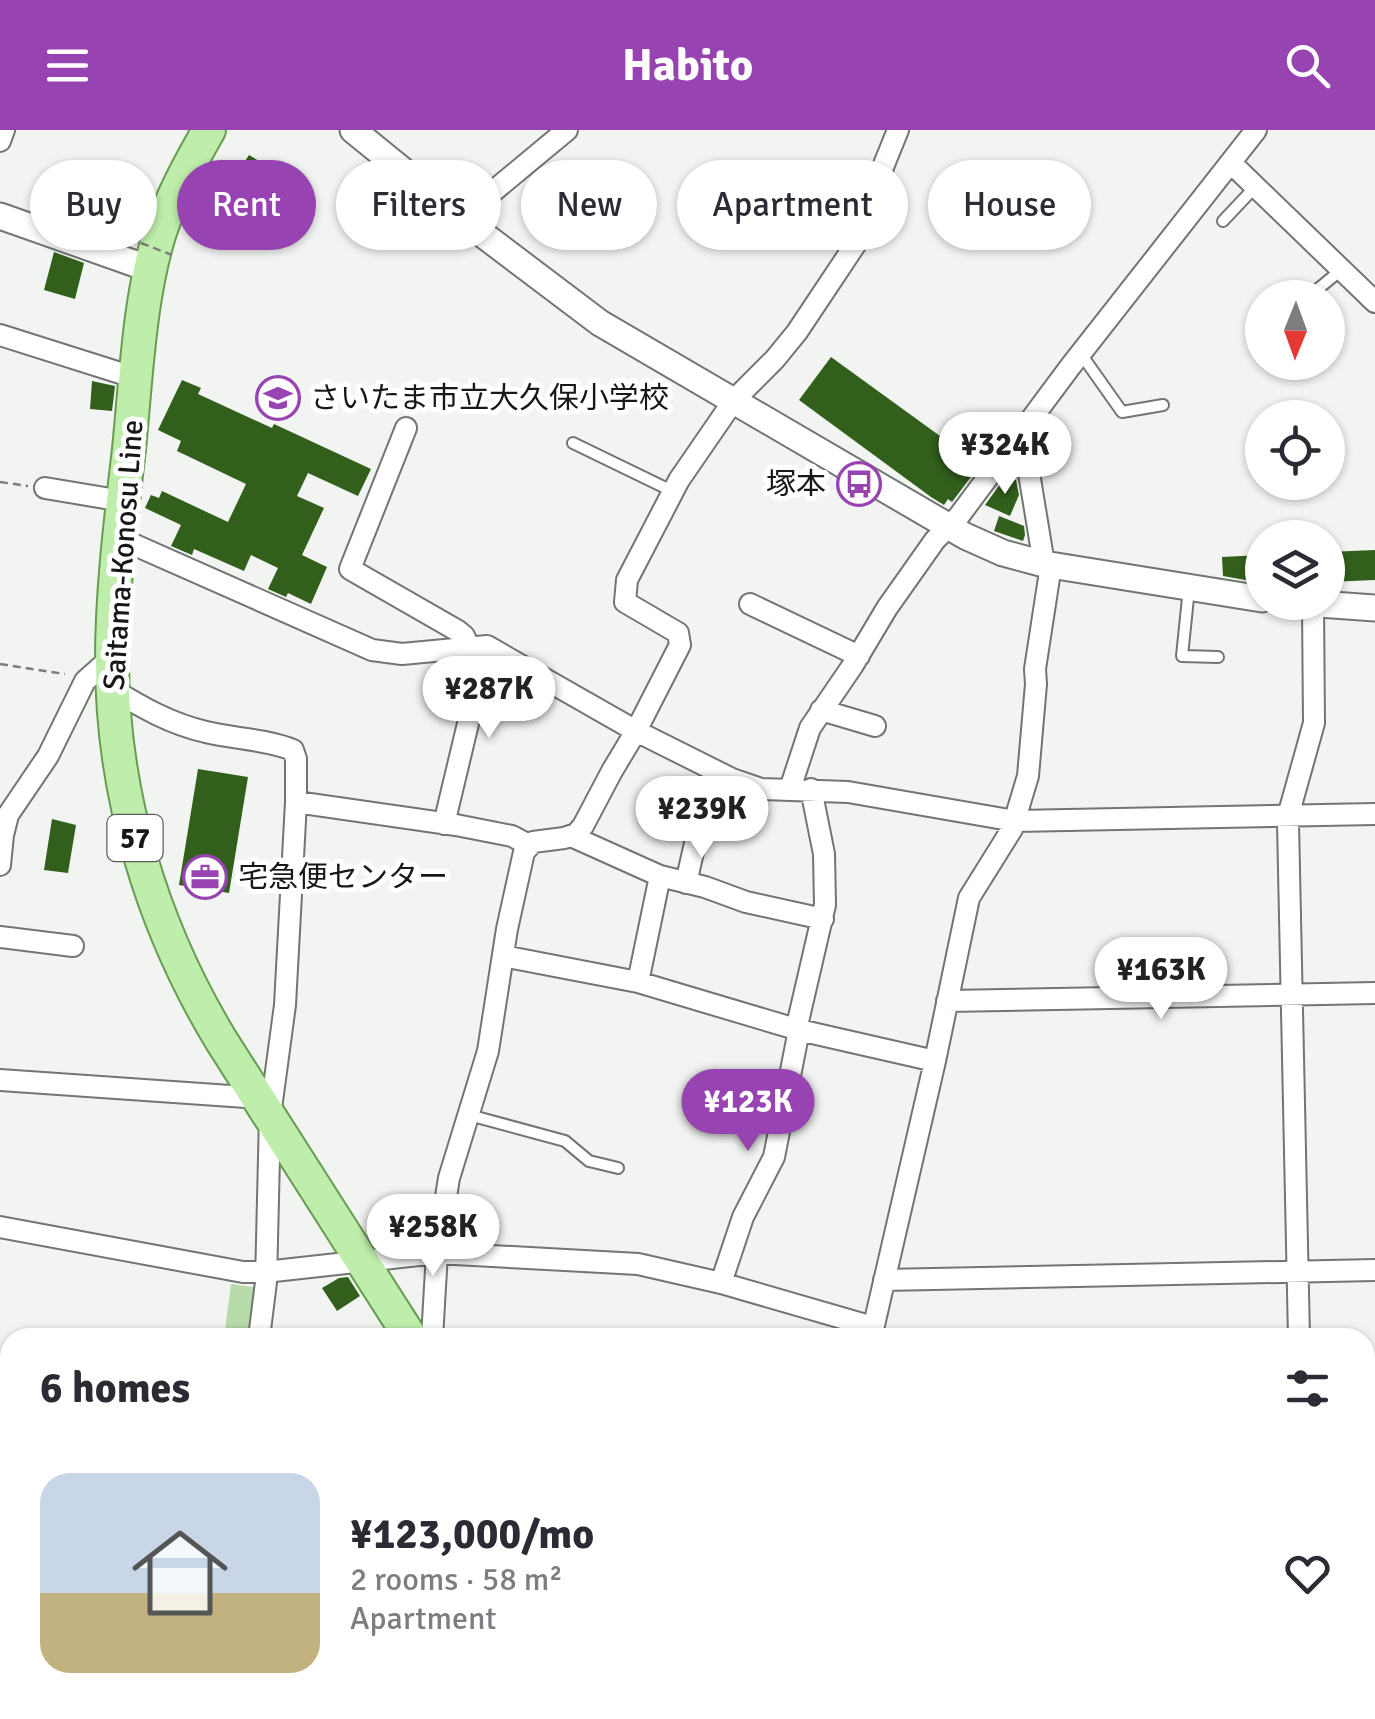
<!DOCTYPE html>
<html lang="en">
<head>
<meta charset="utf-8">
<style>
  :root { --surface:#fff; --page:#f2f2f3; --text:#2b2b33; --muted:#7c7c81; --accent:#9743b1 }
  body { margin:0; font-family:Signika,"Noto Sans JP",sans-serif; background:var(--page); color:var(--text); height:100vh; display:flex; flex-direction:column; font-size:38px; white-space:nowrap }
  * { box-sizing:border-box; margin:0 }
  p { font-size:32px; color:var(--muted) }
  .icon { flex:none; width:55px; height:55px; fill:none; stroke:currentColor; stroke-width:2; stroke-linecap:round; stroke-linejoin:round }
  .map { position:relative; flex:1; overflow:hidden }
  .side { position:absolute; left:0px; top:1198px; width:1375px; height:392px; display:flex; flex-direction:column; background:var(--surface); border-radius:30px 30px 0 0; box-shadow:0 2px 8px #0004 }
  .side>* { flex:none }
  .guide { position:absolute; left:30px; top:30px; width:1315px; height:90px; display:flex; gap:20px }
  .needle { width:65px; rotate:181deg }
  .fabs { position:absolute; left:1245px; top:150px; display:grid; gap:20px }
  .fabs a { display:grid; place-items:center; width:100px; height:100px; border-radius:50%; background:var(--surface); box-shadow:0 2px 8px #0004; font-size:50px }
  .price { position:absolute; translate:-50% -85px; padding:0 22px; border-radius:35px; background:#fff; color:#222; font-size:32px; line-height:65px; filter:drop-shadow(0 2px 5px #0008) }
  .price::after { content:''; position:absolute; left:50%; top:60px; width:30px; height:22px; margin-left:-15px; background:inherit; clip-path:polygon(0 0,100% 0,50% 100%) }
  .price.active { background:var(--accent); color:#fff }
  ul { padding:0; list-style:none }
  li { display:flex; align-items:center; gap:30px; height:250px; padding:0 40px }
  li span { display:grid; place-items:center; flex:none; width:280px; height:200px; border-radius:30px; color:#555 }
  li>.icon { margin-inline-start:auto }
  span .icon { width:120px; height:120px; fill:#fffc; stroke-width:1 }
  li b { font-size:42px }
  h2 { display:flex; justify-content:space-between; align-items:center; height:120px; padding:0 40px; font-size:42px }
  .pill { padding:0 35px; border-radius:45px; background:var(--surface); box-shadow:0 2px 8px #0004; font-size:35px; line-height:90px }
  .pill.active { background:var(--accent); color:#fff }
  header { display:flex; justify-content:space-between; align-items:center; height:130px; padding:0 40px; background:var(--accent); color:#fff; font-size:45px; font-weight:800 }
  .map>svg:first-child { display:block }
  .green { fill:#b7dca9 }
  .building { fill:#32601c }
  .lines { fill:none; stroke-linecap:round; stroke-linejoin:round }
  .service-casing { stroke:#727571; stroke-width:14 }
  .minor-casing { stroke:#727571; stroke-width:24 }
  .tertiary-casing { stroke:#727571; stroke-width:29 }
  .primary-casing { stroke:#699c53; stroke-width:36 }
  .path { stroke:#7c7e7b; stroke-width:2.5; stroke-dasharray:8 5; stroke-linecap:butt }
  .service { stroke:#fff; stroke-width:10 }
  .minor { stroke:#fff; stroke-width:20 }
  .tertiary { stroke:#fff; stroke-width:25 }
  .primary { stroke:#bfeeac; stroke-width:32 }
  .path-bridge { stroke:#7c7e7b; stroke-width:2.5; stroke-dasharray:8 5; stroke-linecap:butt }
  .labels { text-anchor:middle; stroke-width:10; stroke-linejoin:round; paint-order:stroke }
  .shield { fill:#fff; stroke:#5d5d5c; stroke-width:2.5 }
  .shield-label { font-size:28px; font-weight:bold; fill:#171816 }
  .poi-label { font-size:30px; fill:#171816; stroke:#fff; text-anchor:start }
  .street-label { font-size:30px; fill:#171816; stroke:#fff }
</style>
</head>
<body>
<header><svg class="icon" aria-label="menu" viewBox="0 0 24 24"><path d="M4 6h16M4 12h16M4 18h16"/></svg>Habito<svg class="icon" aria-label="search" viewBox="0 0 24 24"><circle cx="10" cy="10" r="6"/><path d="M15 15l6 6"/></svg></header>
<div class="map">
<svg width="1375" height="1589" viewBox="0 0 1375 1589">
  <rect width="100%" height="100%" fill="#f1f4f0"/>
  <!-- green -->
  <path class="green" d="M 231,1154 L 259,1158 L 253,1207 L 224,1208 Z"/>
  <!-- building -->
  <path class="building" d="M 249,25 L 302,57 L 290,78 L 236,45 Z
    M 54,122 L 84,133 L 75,169 L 44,160 Z
    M 831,227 L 980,335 L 952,372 L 948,369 L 944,375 L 931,367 L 799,270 Z
    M 182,250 L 201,258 L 198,264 L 272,298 L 274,294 L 371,339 L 358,366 L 308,343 L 297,366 L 324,378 L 302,425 L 327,437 L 311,474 L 288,463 L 286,467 L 268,459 L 278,438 L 251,425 L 244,441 L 194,419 L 192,425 L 171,416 L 181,395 L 145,378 L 151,365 L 159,368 L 162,361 L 228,392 L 246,354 L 177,321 L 181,311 L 158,300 Z
    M 92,251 L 115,256 L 112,281 L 90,279 Z
    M 1006,346 L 1016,350 L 1019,365 L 1010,386 L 985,375 Z
    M 999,386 L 1024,396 L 1025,405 L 1023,411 L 994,401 Z
    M 1375,420 L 1375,450 L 1328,452 L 1328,422 Z
    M 1262,425 L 1262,453 L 1223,446 L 1222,427 Z
    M 198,639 L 248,647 L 229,763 L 179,755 Z
    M 52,689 L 76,695 L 68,743 L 44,740 Z
    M 348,1147 L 360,1166 L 337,1181 L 322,1158 L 339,1148 Z"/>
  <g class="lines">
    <!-- service casing -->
    <g class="service-casing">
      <path id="service" d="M 1223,91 L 1255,57
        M 1307,168 L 1341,140
        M 1081,224 L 1122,282 L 1163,275
        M 573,313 L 672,361
        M 1189,458 L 1182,526 L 1218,527
        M 469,985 L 565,1011 L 589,1031 L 618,1038"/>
    </g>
    <!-- minor casing -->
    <g class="minor-casing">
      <path id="minor" d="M 0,11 L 4,0
        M 1231,33 L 1375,172
        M 461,88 L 567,0
        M 0,205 L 136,248
        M 406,298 L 350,439 L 458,501 L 464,506 L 469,517
        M 1011,317 L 1029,343 L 1044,434
        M 45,358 L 123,371
        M 119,408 L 372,520 L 402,524 L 487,516 L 636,601 L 732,649 L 761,659 L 848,662 L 1015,691 L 1375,684
        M 750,474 L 859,526
        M 112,559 C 143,578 171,594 206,602 C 234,609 266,609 293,620 L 296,629 L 296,672 L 456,695 L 512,706 L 529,715
        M 821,580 L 875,596
        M 790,659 L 810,598 L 853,535 L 887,478 L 935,410 L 959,386 L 1070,237 L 1256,0
        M 444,694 L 471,581 L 489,517
        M 571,706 L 660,746 L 705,757 L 746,772 L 823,789
        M 0,735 L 3,705 L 8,685 L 48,626 L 85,551 L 112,527
        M 686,753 L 699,696 L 720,644
        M 0,807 L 73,816
        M 503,826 L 638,852 L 799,900 L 935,931
        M 638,852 L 660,746
        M 947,871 L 1375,863
        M 796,900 L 825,775 L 824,724 L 811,659
        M 0,950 L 259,968
        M 0,1097 L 243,1142 L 265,1142 L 437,1123 L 638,1134 L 721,1153 L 873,1197
        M 884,1150 L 1375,1140
        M 721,1153 L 743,1087 L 774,1027 L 799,900
        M 259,1208 L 266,1152 L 270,986 L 285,875 L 296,672
        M 432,1208 L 437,1123 L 449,1048 L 488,921 L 507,799 L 524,722 L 533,712 L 564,708 L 576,704 L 583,696 L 612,641 L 636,601 L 680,515 L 678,503 L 625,472 L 627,450 L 679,350 L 734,270 L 775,229 L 797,202 L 857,112 L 876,77 L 883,37 L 898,0
        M 871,1208 L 935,931 L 969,768 L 1012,699 L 1028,646 L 1036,554 L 1035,539 L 1051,435
        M 1299,1208 L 1288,693 L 1290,679 L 1314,593 L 1313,475
        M 0,1300 L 10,1302
        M 1191,1580 L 1191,1589
        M 358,1585 L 358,1580
        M 122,1589 L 122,1580
        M 779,1589 L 781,1580
        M 957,1589 L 958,1580"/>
    </g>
    <!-- tertiary casing -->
    <g class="tertiary-casing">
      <path id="tertiary" d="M 353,0 L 461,88 L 600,193 L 965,406 L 1003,423 L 1044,434 L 1262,469
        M 0,86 L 150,139
        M 1291,472 L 1375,478
        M 1365,1589 L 1369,1421"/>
    </g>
    <!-- primary casing -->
    <g class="primary-casing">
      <path id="primary" d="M 209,0 C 190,33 172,66 160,102 C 139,168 136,250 129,319 C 121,389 112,460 112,530 C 112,664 152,796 221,910 L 411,1208
        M 525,1589 L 526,1580"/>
    </g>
    <!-- path -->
    <path class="path" d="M 0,352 L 28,356
      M 0,534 L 65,544"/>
    <!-- service -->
    <use href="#service" class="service"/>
    <!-- minor -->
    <use href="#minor" class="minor"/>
    <!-- tertiary -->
    <use href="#tertiary" class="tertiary"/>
    <!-- primary -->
    <use href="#primary" class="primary"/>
    <!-- path-bridge -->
    <path class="path-bridge" d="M 141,113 L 172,125"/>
  </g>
  <!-- icons -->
  <defs>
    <g id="school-ring" transform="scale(2.25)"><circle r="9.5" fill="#fff" stroke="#9743b1" stroke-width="1.5"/><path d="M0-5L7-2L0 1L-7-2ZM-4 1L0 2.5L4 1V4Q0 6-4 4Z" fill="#9743b1"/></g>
    <g id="bus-ring" transform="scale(2.25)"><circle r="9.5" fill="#fff" stroke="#9743b1" stroke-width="1.5"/><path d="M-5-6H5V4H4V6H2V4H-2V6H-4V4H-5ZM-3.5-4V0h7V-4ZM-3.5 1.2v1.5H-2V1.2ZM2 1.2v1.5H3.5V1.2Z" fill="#9743b1"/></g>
    <g id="office-ring" transform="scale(2.25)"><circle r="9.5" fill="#fff" stroke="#9743b1" stroke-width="1.5"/><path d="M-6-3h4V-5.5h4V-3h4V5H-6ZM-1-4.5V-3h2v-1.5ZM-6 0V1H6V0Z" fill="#9743b1"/></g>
  </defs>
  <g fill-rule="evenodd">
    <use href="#school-ring" x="278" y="268"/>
    <use href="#bus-ring" x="859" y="354"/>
    <use href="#office-ring" x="205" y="747"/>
  </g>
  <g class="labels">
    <!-- shield labels -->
    <rect class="shield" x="107.5" y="685" width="55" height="46" rx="8"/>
    <g class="shield-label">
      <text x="135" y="718">57</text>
    </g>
    <!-- poi labels -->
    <g class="poi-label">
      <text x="310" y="278">さいたま市立大久保小学校</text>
      <text x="826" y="364" text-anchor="end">塚本</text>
      <text x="238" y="757">宅急便センター</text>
    </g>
    <!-- street labels -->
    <g class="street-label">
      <text transform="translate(123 425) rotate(-86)" y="10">Saitama-Konosu Line</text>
    </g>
  </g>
</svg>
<div class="fabs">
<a><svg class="needle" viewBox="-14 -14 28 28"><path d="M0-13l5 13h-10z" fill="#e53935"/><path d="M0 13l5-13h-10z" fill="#7c7c81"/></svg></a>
<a><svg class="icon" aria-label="locate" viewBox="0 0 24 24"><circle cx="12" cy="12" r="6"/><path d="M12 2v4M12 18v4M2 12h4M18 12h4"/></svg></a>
<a><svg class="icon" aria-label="layers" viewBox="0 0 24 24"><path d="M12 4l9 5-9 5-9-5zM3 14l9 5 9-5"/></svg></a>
</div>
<b class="price" style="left:1005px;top:367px">¥324K</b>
<b class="price" style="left:489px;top:611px">¥287K</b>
<b class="price" style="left:702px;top:731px">¥239K</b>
<b class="price" style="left:1161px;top:892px">¥163K</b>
<b class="price active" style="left:748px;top:1024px">¥123K</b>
<b class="price" style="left:433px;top:1149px">¥258K</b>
<div class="guide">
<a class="pill">Buy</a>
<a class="pill active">Rent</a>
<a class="pill">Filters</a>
<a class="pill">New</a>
<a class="pill">Apartment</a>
<a class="pill">House</a>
</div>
<section class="side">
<h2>6 homes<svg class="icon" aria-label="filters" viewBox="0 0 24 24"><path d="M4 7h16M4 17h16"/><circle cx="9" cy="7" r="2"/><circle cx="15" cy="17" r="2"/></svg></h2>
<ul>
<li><span style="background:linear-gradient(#c9d6e8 60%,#c2b280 0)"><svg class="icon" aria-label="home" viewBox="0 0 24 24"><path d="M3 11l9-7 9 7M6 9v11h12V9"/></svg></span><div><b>¥123,000/mo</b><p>2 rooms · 58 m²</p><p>Apartment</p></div><svg class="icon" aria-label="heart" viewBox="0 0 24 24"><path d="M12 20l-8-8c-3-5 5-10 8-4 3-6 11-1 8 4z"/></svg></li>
</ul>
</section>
</div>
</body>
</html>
